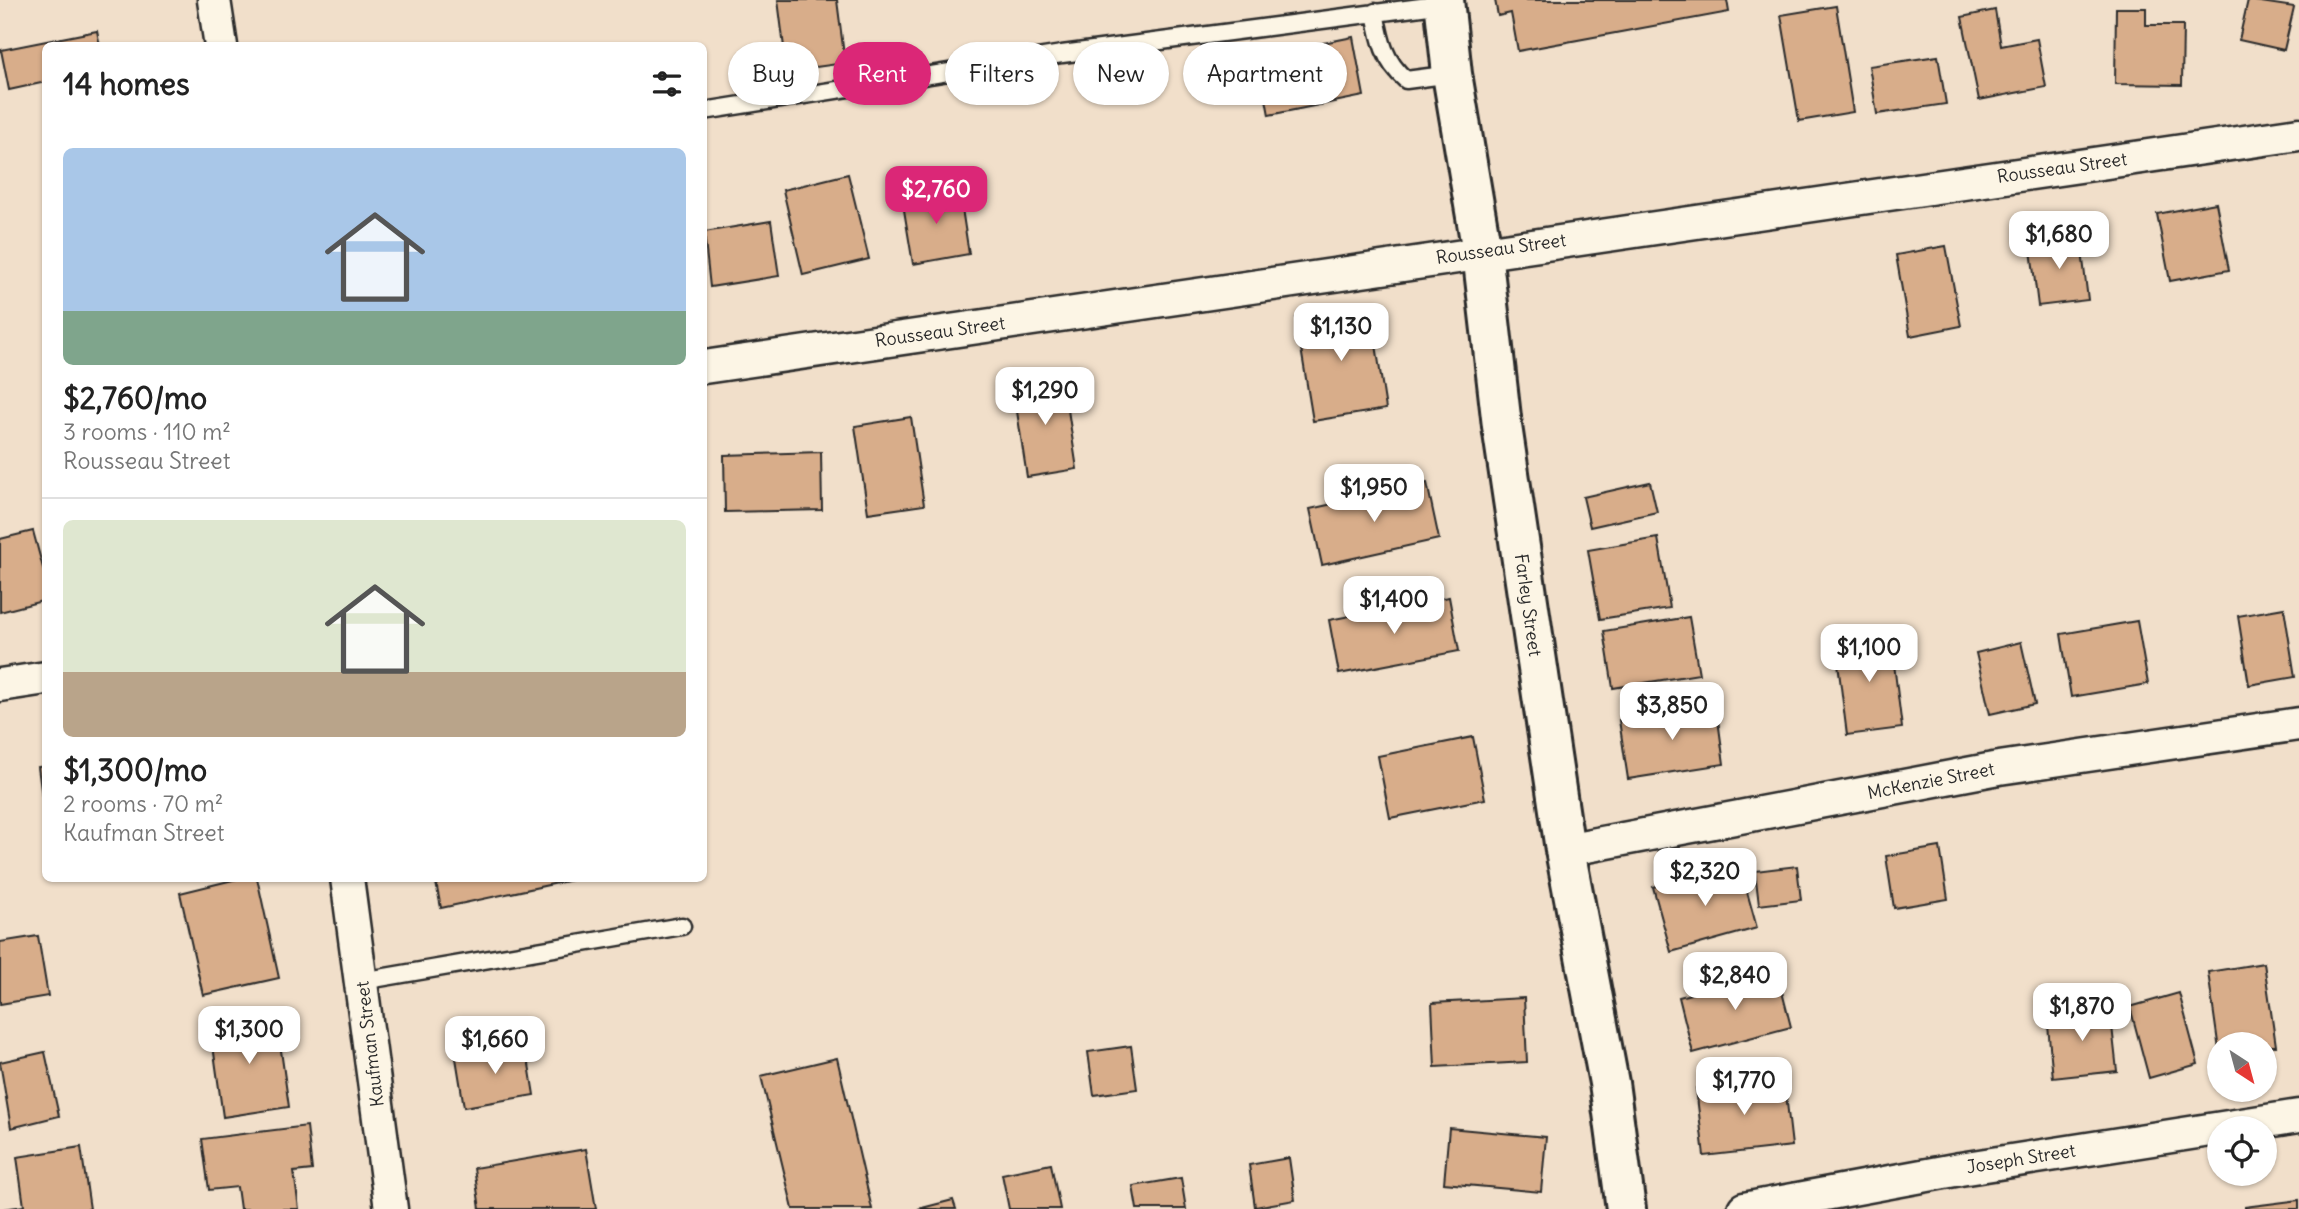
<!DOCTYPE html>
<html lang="en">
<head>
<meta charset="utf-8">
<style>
  :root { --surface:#fff; --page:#f2f2f2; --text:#222; --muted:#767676; --line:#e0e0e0; --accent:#db2777 }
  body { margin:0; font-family:Delius,sans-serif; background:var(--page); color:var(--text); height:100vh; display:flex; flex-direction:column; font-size:26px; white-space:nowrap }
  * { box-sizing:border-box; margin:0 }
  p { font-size:23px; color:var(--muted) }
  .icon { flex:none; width:38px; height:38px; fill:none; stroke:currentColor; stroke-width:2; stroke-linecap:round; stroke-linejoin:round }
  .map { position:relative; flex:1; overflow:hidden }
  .sheet { position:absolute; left:42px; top:42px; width:665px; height:840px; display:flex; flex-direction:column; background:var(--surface); border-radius:10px; box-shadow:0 2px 5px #0004 }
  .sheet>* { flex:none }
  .hud { position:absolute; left:728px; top:42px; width:665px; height:63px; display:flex; gap:14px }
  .needle { width:46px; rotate:144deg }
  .buttons { position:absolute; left:2207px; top:1032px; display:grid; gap:14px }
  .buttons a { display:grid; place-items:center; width:70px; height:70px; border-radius:50%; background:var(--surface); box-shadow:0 2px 5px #0004; font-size:35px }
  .price { position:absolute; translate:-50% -60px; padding:0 16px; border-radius:14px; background:#fff; color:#222; font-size:23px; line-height:46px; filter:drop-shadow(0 2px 4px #0008) }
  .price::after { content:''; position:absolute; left:50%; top:42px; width:21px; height:16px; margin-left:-10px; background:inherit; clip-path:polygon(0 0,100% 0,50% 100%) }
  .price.active { background:var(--accent); color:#fff }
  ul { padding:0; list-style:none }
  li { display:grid; align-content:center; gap:14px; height:371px; padding:0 21px }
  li+li { border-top:2px solid var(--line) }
  li span { display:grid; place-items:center; height:217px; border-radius:10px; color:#555 }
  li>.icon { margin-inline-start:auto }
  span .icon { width:126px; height:126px; fill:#fffc; stroke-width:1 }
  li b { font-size:30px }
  h2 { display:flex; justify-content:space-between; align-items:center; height:84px; padding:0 21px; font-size:30px }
  .chip { padding:0 24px; border-radius:32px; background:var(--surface); box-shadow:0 2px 5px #0004; font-size:24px; line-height:63px }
  .chip.active { background:var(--accent); color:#fff }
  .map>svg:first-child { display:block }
  .building { fill:#d8ad8a; stroke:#2b2b2b; stroke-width:2 }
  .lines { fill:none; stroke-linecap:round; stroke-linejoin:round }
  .service-casing { stroke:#2b2b2b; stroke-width:21 }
  .minor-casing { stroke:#2b2b2b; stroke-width:37 }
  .tertiary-casing { stroke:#2b2b2b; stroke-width:44 }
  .service { stroke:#fcf5e5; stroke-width:16 }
  .minor { stroke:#fcf5e5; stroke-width:32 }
  .tertiary { stroke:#fcf5e5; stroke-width:38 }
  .labels { text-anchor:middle; stroke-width:5; stroke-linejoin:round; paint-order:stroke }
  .street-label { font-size:18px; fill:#2b2b2b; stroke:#fcf5e5 }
</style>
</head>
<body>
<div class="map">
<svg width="2299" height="1209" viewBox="0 0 2299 1209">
  <rect width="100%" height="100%" fill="#f1dfca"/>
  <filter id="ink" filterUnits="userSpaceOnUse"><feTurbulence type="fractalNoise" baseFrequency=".0143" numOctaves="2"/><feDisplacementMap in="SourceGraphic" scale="14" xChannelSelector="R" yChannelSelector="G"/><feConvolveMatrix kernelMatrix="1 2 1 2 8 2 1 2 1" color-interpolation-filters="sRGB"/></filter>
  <g filter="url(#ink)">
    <!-- building -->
    <path class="building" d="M 778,0 L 837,0 L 845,63 L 787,71 Z
      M 1495,0 L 1727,0 L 1729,12 L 1518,51 L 1511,13 L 1498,16 Z
      M 2248,0 L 2294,7 L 2284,50 L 2239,40 Z
      M 1836,6 L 1853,112 L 1799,121 L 1781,15 Z
      M 2116,8 L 2146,8 L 2146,25 L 2183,25 L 2182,85 L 2115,84 Z
      M 1995,10 L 2001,46 L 2037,39 L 2046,87 L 1979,100 L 1962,17 Z
      M 97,31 L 100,46 L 46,46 L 46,82 L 9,90 L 1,50 Z
      M 1353,37 L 1364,96 L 1269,115 L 1258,56 Z
      M 1938,56 L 1946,104 L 1877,114 L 1869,66 Z
      M 848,174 L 869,259 L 803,275 L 783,190 Z
      M 959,189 L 969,254 L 913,264 L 902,198 Z
      M 2216,203 L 2229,270 L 2170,281 L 2157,214 Z
      M 771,221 L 779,276 L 710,287 L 704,232 Z
      M 2080,235 L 2088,300 L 2038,306 L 2030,242 Z
      M 1946,246 L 1961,326 L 1910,336 L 1896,255 Z
      M 1370,306 L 1386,409 L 1313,421 L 1296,318 Z
      M 1063,377 L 1077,469 L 1027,477 L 1013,385 Z
      M 911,417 L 924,505 L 868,513 L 855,426 Z
      M 821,452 L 822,510 L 725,512 L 724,455 Z
      M 1650,482 L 1657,512 L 1590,527 L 1583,497 Z
      M 1427,483 L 1439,539 L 1322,565 L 1310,509 Z
      M 33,531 L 46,579 L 46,600 L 0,612 L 0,539 Z
      M 1658,538 L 1670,608 L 1600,619 L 1588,550 Z
      M 1449,597 L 1459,651 L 1339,674 L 1329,620 Z
      M 2284,608 L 2295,677 L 2249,685 L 2238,616 Z
      M 1689,617 L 1699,674 L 1613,688 L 1604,631 Z
      M 2137,621 L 2148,684 L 2071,697 L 2061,634 Z
      M 1890,632 L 1902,728 L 1847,735 L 1835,639 Z
      M 2021,642 L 2035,704 L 1990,714 L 1976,653 Z
      M 1716,705 L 1724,764 L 1628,779 L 1619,720 Z
      M 1473,737 L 1485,799 L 1390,818 L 1378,756 Z
      M 46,766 L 46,818 L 45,819 L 38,767 Z
      M 1940,847 L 1948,899 L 1894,908 L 1886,856 Z
      M 1739,863 L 1757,928 L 1671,952 L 1653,887 Z
      M 1797,866 L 1801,900 L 1759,905 L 1755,871 Z
      M 241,878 L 257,878 L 279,978 L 203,995 L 180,893 Z
      M 435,878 L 581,878 L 441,908 Z
      M 38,936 L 48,996 L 0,1004 L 0,942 Z
      M 2264,963 L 2276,1046 L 2219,1045 L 2219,1050 L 2208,972 Z
      M 1777,972 L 1791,1027 L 1693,1053 L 1679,997 Z
      M 2179,993 L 2198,1064 L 2149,1078 L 2130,1007 Z
      M 1524,998 L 1527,1062 L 1435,1067 L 1432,1003 Z
      M 2110,1008 L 2117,1071 L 2053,1078 L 2047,1015 Z
      M 276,1015 L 289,1107 L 223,1117 L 210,1024 Z
      M 526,1046 L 534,1095 L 464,1107 L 456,1058 Z
      M 1131,1046 L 1137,1089 L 1094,1095 L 1088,1052 Z
      M 45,1052 L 59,1116 L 11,1128 L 0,1062 Z
      M 837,1058 L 872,1209 L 793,1209 L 761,1076 Z
      M 1784,1077 L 1792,1146 L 1704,1156 L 1696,1088 Z
      M 307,1126 L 312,1170 L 294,1172 L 299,1209 L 240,1209 L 237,1187 L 209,1190 L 202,1139 Z
      M 1449,1128 L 1546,1137 L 1541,1192 L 1444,1183 Z
      M 81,1147 L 90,1209 L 3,1209 L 24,1206 L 17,1157 Z
      M 586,1149 L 596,1209 L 480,1209 L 474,1168 Z
      M 1289,1158 L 1295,1200 L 1255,1207 L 1249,1165 Z
      M 1051,1164 L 1060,1209 L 1009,1209 L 1002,1174 Z
      M 1181,1178 L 1186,1209 L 1137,1209 L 1133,1186 Z
      M 953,1200 L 956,1209 L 918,1209 Z
      M 2299,1200 L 2299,1209 L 2245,1209 L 2245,1207 Z"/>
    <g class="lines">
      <!-- service casing -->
      <g class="service-casing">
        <path id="service" d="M 1375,12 C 1380,40 1384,61 1406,80 L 1452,74
          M 704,111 L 1062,54 L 1444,4
          M 362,981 L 682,926"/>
      </g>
      <!-- minor casing -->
      <g class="minor-casing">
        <path id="minor" d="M 214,0 L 221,46
          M 704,367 L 2299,134
          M 0,685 L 46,678
          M 1565,850 L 1999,768 L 2299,724
          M 347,878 L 391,1209
          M 1744,1209 L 1960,1169 L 2299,1116"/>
      </g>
      <!-- tertiary casing -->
      <g class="tertiary-casing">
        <path id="tertiary" d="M 1444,0 L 1452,74 L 1482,252 L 1502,426 L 1565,850 L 1609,1083 L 1626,1209"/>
      </g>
      <!-- service -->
      <use href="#service" class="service"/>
      <!-- minor -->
      <use href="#minor" class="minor"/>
      <!-- tertiary -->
      <use href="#tertiary" class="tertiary"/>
    </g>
  </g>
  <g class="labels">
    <!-- street labels -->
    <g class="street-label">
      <text transform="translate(2062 168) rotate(-8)" y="6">Rousseau Street</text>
      <text transform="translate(1501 249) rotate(-8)" y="6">Rousseau Street</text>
      <text transform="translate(940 332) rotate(-8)" y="6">Rousseau Street</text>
      <text transform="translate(1528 605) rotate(82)" y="6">Farley Street</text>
      <text transform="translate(1931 781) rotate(-11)" y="6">McKenzie Street</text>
      <text transform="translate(370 1044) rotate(-97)" y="6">Kaufman Street</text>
      <text transform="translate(2021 1159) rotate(-9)" y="6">Joseph Street</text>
    </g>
  </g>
</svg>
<div class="buttons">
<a><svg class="needle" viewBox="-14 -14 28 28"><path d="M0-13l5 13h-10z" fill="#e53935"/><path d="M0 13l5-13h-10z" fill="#767676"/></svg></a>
<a><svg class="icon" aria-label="locate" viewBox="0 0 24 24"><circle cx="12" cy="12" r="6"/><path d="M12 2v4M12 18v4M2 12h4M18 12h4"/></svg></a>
</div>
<b class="price active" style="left:936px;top:226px">$2,760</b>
<b class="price" style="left:2059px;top:271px">$1,680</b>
<b class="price" style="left:1341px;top:363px">$1,130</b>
<b class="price" style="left:1045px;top:427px">$1,290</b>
<b class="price" style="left:1374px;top:524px">$1,950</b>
<b class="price" style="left:1394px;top:636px">$1,400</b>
<b class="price" style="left:1869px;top:684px">$1,100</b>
<b class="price" style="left:1672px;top:742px">$3,850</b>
<b class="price" style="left:1705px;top:908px">$2,320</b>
<b class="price" style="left:1735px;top:1012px">$2,840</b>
<b class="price" style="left:2082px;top:1043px">$1,870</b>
<b class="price" style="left:249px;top:1066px">$1,300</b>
<b class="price" style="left:495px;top:1076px">$1,660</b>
<b class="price" style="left:1744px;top:1117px">$1,770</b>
<div class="hud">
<a class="chip">Buy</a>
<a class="chip active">Rent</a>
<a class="chip">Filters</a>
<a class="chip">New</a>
<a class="chip">Apartment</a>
</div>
<section class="sheet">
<h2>14 homes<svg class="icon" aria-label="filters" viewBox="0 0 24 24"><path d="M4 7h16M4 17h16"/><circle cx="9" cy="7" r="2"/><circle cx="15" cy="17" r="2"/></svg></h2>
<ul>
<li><span style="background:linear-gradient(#a9c7e8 75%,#7fa58c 0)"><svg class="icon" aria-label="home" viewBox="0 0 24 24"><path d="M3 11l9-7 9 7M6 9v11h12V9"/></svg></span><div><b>$2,760/mo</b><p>3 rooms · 110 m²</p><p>Rousseau Street</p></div></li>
<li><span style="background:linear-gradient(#dfe7d0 70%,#b9a48a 0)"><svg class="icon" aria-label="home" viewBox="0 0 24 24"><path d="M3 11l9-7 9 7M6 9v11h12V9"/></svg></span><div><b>$1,300/mo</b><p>2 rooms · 70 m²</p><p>Kaufman Street</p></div></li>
</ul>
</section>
</div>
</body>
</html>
